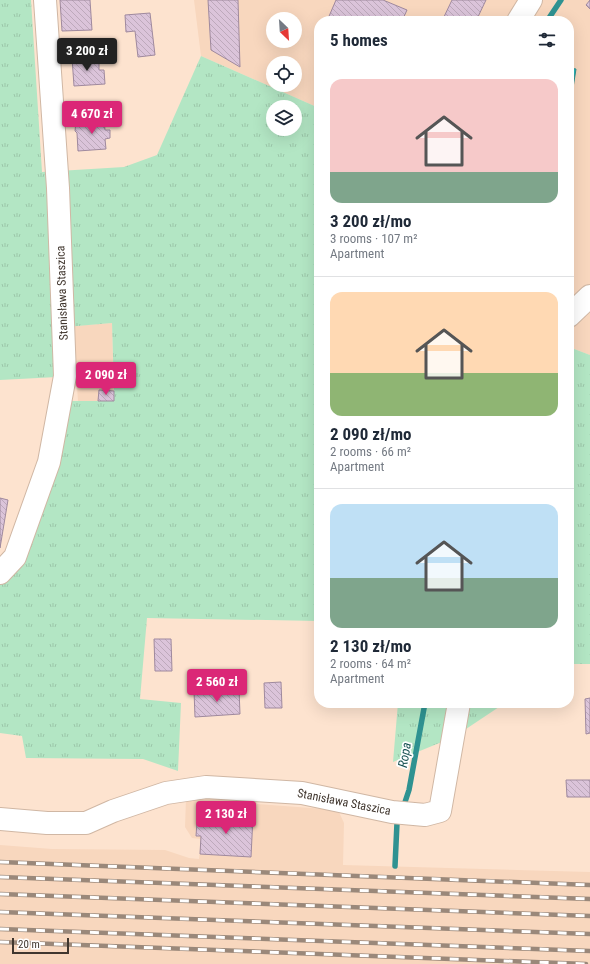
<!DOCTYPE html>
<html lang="en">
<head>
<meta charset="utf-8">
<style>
  :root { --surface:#fff; --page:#f6f6f7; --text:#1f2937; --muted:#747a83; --line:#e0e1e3; --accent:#db2777 }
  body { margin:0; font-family:"Roboto Condensed",sans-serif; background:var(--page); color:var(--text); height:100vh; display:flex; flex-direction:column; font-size:15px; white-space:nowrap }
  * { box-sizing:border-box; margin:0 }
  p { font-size:13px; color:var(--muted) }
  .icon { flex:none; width:22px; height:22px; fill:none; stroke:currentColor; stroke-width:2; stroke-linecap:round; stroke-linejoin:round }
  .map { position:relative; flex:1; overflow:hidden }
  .panel { position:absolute; left:314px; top:16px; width:260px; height:692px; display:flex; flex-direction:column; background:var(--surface); border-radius:16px; box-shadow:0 4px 16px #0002 }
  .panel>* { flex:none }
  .needle { width:26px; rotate:155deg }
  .tools { position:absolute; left:266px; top:12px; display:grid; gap:8px }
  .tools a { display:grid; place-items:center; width:36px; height:36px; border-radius:50%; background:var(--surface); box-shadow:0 4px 16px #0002; font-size:20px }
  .scale { position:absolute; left:12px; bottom:10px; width:57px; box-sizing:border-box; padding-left:4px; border:2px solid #40362e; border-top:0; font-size:11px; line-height:14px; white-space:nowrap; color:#40362e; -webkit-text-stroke:3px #fff; paint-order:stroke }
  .price { position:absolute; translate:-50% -34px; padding:0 9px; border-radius:4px; background:var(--accent); color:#fff; font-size:13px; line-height:26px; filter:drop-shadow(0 1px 2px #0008) }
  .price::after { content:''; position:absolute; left:50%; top:24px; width:12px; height:9px; margin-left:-6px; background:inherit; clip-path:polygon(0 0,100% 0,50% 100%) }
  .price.current { background:#222; color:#fff }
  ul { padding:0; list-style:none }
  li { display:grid; align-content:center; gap:8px; height:212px; padding:0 16px }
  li+li { border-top:1px solid var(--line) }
  li span { display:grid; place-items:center; height:124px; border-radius:12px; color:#555 }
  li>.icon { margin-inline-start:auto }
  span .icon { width:72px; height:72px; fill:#fffc; stroke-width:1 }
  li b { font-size:17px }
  h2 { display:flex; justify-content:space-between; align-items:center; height:48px; padding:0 16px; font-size:17px }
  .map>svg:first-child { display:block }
  .built { fill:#f8d7be; fill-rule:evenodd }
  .grass { fill:url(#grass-tufts); fill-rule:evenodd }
  .water { fill:url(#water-waves); stroke:#2f9291 }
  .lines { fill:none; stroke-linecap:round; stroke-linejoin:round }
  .stream { stroke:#2f9291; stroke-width:5.5 }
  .building { fill:url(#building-back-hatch); stroke:#9f899e }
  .minor-casing { stroke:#d0b7a4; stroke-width:24 }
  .minor { stroke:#fff; stroke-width:22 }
  .rail-casing { stroke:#9a887a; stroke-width:4.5 }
  .rail { stroke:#fff; stroke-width:3; stroke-dasharray:9; stroke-linecap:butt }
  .labels { text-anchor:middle; stroke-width:3.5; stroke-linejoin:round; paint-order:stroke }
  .street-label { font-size:12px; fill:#40362e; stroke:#fff }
  .water-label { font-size:13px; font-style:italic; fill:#1a5354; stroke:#fff }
</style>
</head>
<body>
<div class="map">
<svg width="590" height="964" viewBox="0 0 590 964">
  <defs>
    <pattern id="grass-tufts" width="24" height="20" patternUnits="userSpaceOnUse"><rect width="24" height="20" fill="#b3e6c4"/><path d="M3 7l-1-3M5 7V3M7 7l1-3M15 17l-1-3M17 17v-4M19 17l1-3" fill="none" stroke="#9bc6a9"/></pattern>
    <pattern id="water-waves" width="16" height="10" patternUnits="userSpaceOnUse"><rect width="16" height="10" fill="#28b9bb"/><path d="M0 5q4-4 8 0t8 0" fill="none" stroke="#249798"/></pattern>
    <pattern id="building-back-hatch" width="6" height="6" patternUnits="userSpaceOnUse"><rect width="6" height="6" fill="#dbc4da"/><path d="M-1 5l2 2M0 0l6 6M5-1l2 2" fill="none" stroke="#bda9bb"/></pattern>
  </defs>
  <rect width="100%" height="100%" fill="#fde3cf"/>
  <!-- built -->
  <path class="built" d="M 194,0 L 590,0 L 590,355 L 569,347 L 569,21 L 319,21 L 319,108 L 201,56 ZM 273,19 L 295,19 L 295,41 L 273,41 ZM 273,63 L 295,63 L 295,85 L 273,85 Z
    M 112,323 L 114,401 L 78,401 L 73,326 Z
    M 207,795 L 255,800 L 257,804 L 338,810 L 344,823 L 343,865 L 590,872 L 590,964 L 0,964 L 0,845 L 52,849 L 165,850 L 189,858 L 199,859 L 201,839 L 192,838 L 185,827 L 186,799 Z"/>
  <!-- grass -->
  <path class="grass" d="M 0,0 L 31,0 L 42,172 L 124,167 L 157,155 L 201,56 L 319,108 L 319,621 L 147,618 L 140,699 L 181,703 L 178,771 L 143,759 L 26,758 L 22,736 L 0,733 L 0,585 L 21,559 L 67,401 L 114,401 L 114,391 L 112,323 L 54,328 L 57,377 L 0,380 ZM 273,107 L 295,107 L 295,129 L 273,129 Z
    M 569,347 L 590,355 L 590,664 L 569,664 Z
    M 398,703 L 505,703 L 454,737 L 393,762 Z"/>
  <!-- water -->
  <path class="water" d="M 569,68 L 576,69 L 573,88 L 569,88 Z"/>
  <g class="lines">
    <!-- stream -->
    <path class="stream" d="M 547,21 L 561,0
      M 403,808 L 409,790 L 425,703
      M 395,866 L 397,823"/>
  </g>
  <!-- building -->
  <path class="building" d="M 60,0 L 90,0 L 92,30 L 62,31 Z
    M 208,0 L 238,0 L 240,67 L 211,50 Z
    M 336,0 L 383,0 L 407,10 L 402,21 L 327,21 Z
    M 452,0 L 486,0 L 476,21 L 442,21 Z
    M 590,0 L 590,9 L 586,5 Z
    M 150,13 L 155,55 L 138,57 L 135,31 L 126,32 L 125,15 Z
    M 99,57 L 99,70 L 104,70 L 105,84 L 74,86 L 72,58 Z
    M 104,120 L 105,130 L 110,130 L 110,138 L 105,139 L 106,149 L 78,151 L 77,133 L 75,131 L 76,121 Z
    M 99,390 L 114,391 L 114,401 L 98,401 Z
    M 0,498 L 8,500 L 0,548 Z
    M 154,639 L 171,639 L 172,671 L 155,671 Z
    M 281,682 L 282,708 L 265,708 L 264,683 Z
    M 239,689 L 240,714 L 195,717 L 194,691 Z
    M 590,698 L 590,733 L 586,734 L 585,699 Z
    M 566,780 L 590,780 L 590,797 L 567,797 Z
    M 202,813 L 253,816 L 251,857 L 200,854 L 201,836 L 196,836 L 197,822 L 202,822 Z"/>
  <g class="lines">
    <!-- minor casing -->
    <g class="minor-casing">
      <path id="minor" d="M 518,21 L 531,0
        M 569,316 L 590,296
        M 0,573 L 15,557 L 49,462 L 65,376 L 58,188 L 45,0
        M 0,819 L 47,823 L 86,823 L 113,811 L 166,793 L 206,787 L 302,793 L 392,812 L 425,815 L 440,811 L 459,703"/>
    </g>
    <!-- minor -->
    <use href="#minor" class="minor"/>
    <!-- rail casing -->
    <g class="rail-casing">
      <path id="rail" d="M 0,862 L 590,885
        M 0,877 L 590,899
        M 0,894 L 590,916
        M 0,912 L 590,934
        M 0,929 L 590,951
        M 0,942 L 586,964"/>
    </g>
    <!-- rail -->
    <use href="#rail" class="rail"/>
  </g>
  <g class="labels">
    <!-- street labels -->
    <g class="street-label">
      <text transform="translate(62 293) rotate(-92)" y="4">Stanisława Staszica</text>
      <text transform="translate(344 802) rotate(11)" y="4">Stanisława Staszica</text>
    </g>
    <!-- water labels -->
    <g class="water-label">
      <text transform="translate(404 755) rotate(-80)" y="5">Ropa</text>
    </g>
  </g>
</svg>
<div class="tools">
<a><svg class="needle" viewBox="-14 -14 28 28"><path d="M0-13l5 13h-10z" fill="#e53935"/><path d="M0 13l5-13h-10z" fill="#747a83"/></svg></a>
<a><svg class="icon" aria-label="locate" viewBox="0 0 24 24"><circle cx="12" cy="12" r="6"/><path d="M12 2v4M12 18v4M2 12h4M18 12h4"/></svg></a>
<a><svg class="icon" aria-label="layers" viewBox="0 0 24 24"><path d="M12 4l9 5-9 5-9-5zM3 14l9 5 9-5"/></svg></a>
</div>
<div class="scale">20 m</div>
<b class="price current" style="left:87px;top:72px">3 200 zł</b>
<b class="price" style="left:92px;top:135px">4 670 zł</b>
<b class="price" style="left:106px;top:396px">2 090 zł</b>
<b class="price" style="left:217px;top:703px">2 560 zł</b>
<b class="price" style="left:226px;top:835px">2 130 zł</b>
<section class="panel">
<h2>5 homes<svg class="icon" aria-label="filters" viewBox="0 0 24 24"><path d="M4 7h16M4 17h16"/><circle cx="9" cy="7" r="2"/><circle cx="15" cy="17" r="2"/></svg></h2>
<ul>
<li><span style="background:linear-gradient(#f6c9c9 75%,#7fa58c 0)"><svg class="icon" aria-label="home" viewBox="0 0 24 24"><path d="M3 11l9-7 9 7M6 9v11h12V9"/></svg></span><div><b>3 200 zł/mo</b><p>3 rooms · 107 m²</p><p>Apartment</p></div></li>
<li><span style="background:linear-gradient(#ffd9b3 65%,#8fb573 0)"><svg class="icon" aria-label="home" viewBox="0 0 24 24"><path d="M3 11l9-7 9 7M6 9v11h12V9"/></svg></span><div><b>2 090 zł/mo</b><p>2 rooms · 66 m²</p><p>Apartment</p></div></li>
<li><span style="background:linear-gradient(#bfe0f5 60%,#7fa58c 0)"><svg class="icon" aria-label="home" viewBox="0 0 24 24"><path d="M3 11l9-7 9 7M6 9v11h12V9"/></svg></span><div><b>2 130 zł/mo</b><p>2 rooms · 64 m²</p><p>Apartment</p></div></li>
</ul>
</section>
</div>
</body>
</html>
